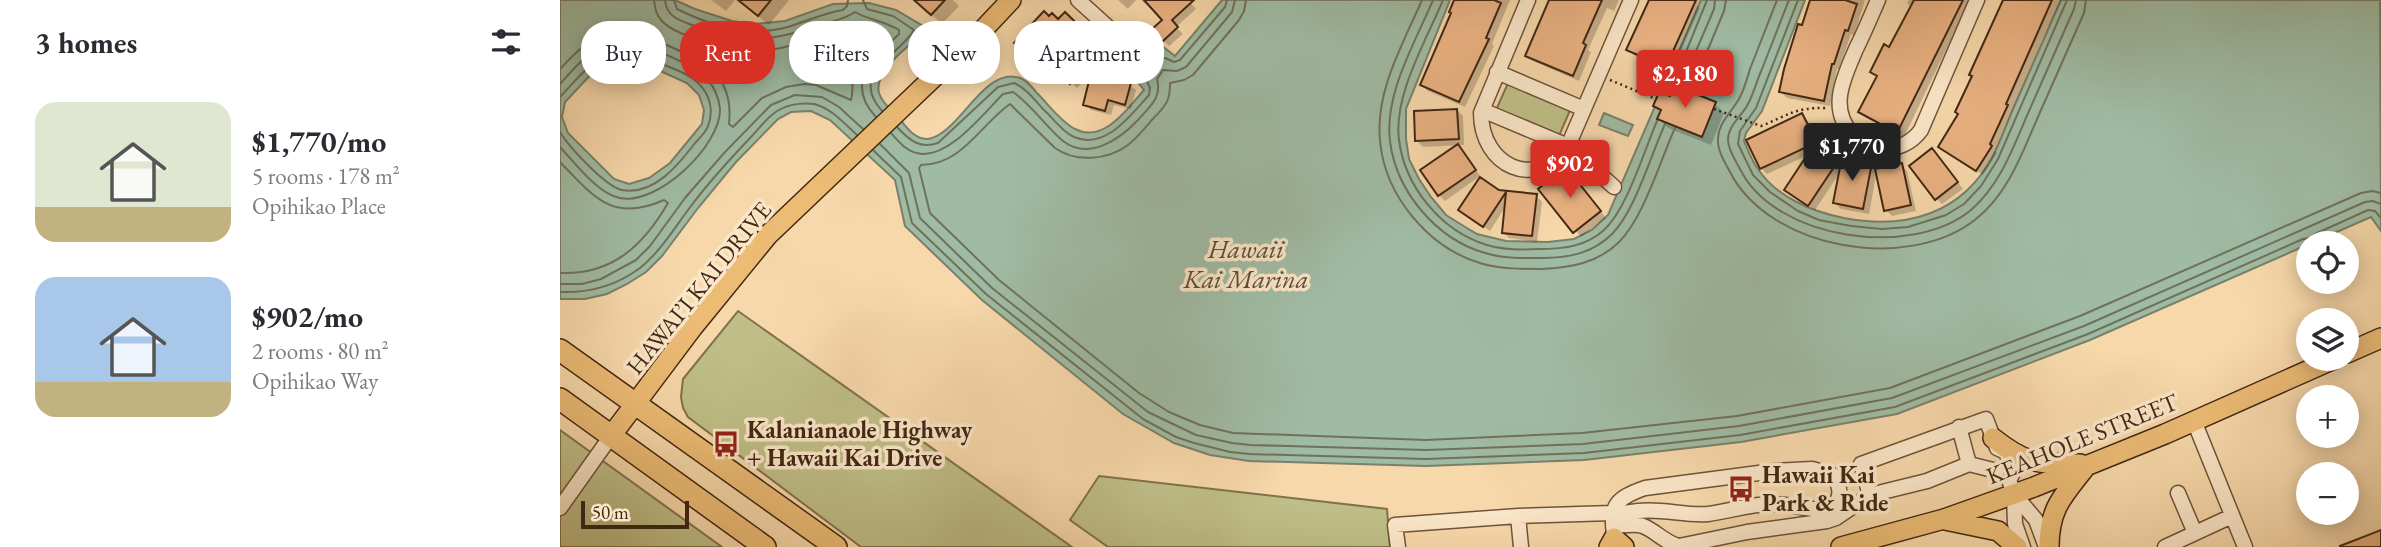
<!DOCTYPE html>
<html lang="en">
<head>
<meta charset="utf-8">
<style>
  :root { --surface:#fff; --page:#f7f7f7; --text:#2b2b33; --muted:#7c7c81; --accent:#d93025 }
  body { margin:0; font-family:"EB Garamond",serif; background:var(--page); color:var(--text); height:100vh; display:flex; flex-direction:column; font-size:26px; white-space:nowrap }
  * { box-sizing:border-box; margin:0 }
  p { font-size:23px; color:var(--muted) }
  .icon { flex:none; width:38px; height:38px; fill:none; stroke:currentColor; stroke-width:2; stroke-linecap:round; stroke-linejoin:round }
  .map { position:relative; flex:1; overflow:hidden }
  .drawer { display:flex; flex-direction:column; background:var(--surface); width:560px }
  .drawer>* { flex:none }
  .top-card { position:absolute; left:21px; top:21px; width:665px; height:63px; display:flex; gap:14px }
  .controls { position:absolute; left:1736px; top:231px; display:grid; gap:14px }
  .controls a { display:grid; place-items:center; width:63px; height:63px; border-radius:50%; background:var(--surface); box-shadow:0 4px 18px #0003; font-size:35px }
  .scale { position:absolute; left:21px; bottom:18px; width:108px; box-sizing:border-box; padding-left:7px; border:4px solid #422713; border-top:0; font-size:19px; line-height:24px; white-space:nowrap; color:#422713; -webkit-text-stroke:5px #fae6c8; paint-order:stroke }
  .price { position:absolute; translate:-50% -60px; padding:0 16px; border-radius:7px; background:var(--accent); color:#fff; font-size:23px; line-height:46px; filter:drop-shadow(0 2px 4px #0008) }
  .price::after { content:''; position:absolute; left:50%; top:42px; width:21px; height:16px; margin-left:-10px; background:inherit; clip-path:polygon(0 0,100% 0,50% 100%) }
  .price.on { background:#222; color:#fff }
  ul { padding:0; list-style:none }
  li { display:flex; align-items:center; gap:21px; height:175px; padding:0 35px }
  li span { display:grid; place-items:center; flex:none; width:196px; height:140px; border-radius:21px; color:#555 }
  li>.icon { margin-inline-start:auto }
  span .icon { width:84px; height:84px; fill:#fffc; stroke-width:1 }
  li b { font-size:30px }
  h2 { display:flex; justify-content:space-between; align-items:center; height:84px; padding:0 35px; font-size:30px }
  .pill { padding:0 24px; border-radius:28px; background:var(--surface); box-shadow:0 4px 18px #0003; font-size:24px; line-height:63px }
  .pill.on { background:var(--accent); color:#fff }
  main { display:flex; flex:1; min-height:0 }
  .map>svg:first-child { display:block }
  .green { fill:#bfbe87; stroke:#80724d; stroke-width:2 }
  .water { fill:#9fbba3; stroke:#7a8069; stroke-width:2; fill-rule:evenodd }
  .shadow { fill:#0003 }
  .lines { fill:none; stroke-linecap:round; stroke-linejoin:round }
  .shore { stroke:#70715b; stroke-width:2 }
  .building { fill:#e9b182; stroke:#422713; stroke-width:2 }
  .minor-casing { stroke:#6f5339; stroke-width:17 }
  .major-casing { stroke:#422713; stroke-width:22 }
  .highway-casing { stroke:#422713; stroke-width:24 }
  .path { stroke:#422713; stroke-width:2.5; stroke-dasharray:2 3.5; stroke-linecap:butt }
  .minor { stroke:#fae6c8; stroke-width:14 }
  .major { stroke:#ecbc75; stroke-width:19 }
  .highway { stroke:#ecbc75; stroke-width:21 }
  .labels { text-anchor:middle; stroke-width:7; stroke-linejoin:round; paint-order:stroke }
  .street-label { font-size:24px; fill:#422713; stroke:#fae6c8 }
  .poi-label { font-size:24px; font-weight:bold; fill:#422713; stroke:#fae6c8; text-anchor:start }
  .water-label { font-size:26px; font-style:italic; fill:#594c37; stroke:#fae6c8 }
</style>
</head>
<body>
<main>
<section class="drawer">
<h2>3 homes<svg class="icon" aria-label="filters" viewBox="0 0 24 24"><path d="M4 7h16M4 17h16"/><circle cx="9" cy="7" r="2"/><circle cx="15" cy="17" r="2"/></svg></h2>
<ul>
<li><span style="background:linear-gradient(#dfe7d0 75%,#c2b280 0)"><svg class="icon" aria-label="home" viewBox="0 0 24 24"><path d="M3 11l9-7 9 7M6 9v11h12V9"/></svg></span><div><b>$1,770/mo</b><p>5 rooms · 178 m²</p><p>Opihikao Place</p></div></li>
<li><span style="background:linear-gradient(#a9c7e8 75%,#c2b280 0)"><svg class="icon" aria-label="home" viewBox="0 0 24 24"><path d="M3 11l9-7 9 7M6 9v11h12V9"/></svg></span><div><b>$902/mo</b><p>2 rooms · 80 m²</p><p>Opihikao Way</p></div></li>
</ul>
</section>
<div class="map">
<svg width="1821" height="547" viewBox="0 0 1821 547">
  <rect width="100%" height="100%" fill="#f7d8aa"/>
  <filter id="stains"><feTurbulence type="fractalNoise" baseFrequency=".00286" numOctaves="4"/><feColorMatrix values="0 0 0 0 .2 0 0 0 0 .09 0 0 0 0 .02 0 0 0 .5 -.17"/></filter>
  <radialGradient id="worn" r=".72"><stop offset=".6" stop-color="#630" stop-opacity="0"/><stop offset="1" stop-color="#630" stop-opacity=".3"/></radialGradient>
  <!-- green -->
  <path class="green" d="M 948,83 L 1011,108 L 999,136 L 936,110 Z
    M 178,311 L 512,547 L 301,547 L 128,417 L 123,408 L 121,397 L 123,379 Z
    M 0,430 L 162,547 L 0,547 Z
    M 539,476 L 827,509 L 830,547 L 548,547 L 510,520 Z"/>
  <!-- water -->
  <path class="water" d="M 0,0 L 115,0 L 135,9 L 172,21 L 194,24 L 225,21 L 273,4 L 309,3 L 336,10 L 368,29 C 353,43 313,70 319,93 C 322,103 332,111 339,118 C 346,127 355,140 368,139 C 398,135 422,70 456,77 C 465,78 472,87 477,93 C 488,104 501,122 515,129 C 544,144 568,108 584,90 L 576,80 L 602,46 L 615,56 L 662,0 L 890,0 L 846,109 L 846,139 L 849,159 L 859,179 L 871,197 L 886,215 L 902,225 L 917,234 L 946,241 L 988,242 L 1014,239 L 1032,230 L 1048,215 L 1141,0 L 1245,0 L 1202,111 L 1186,133 L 1184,141 C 1188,150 1192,161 1198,169 C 1216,197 1253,212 1284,218 C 1346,230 1402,214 1433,156 C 1441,140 1447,123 1454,107 C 1470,71 1485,36 1501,0 L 1820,0 L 1821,231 L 1811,217 L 1530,340 L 1337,414 L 1181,442 L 1024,460 L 866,466 L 689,461 L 650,455 L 614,443 L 563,414 L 422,300 L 345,226 L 335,180 L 270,120 L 251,111 L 231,112 L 218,119 L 176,162 L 138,208 L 102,256 L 86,272 L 67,284 L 47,294 L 25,299 L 0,299 ZM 57,59 L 76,60 L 127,83 L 139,95 L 144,110 L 142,124 L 110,163 L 89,178 L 69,184 L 54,179 L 8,133 L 2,117 L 5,102 L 35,70 Z
    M 1044,113 L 1073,125 L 1068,136 L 1039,125 Z"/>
  <!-- shadow -->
  <path class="shadow" d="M 151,0 L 175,0 L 166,11 Z
    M 178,0 L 229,0 L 209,25 Z
    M 355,0 L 393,0 L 399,6 L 382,24 Z
    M 558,0 L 576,0 L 568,9 Z
    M 581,0 L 628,0 L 636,9 L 616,27 L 623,34 L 609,46 L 593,30 L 604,20 L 593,8 L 591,9 Z
    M 896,0 L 950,0 L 932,44 L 934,46 L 905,107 L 868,91 L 862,85 L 893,13 Z
    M 990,0 L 1059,0 L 1054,11 L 1047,8 L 1028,50 L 1031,52 L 1019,81 L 973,61 L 967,55 Z
    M 1090,0 L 1140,0 L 1137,5 L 1140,8 L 1112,71 L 1074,55 L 1068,49 Z
    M 1252,0 L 1305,0 L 1294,36 L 1291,34 L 1279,69 L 1277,69 L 1270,106 L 1227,98 L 1221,92 Z
    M 1349,0 L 1410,0 L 1344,137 L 1306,117 L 1300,111 L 1318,78 L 1312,72 L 1330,49 L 1352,8 L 1347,3 Z
    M 1444,0 L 1502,0 L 1483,38 L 1435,151 L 1437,153 L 1423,175 L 1380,146 L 1400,115 Z
    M 505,14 L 548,56 L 517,88 L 492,65 L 484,74 L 469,60 Z
    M 563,67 L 569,73 L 566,83 L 576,90 L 571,109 L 554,105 L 551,115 L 531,110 L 525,104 L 537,81 Z
    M 1115,88 L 1155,104 L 1164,113 L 1151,145 L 1108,128 L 1099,119 L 1102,113 L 1095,106 L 1110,98 Z
    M 897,110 L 903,116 L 904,145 L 863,147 L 857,141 Z
    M 1242,115 L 1248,121 L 1267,159 L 1281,171 L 1255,210 L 1226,189 L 1250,154 L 1207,174 L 1201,168 L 1188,141 Z
    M 903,152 L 920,176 L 885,201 L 879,195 Z
    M 1378,157 L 1403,189 L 1382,204 L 1376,198 Z
    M 1311,165 L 1317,170 L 1341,165 L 1347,171 L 1356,211 L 1332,216 L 1326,210 L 1317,170 L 1309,214 L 1281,209 L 1275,203 Z
    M 1011,175 L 1046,218 L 1021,237 L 981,189 Z
    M 938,191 L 976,196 L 982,202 L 977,242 L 949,238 L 943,232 L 946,206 L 930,231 L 900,210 Z"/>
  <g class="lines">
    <!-- shore -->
    <path class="shore" d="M 105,0 C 106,17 121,21 135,26 C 189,43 207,43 261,25 C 273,21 285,19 295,12 C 309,20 325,21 339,30 L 339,34 C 315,58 283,82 316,117
      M 114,0 L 117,9 C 149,25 188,37 224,28 C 244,23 262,13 283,10 L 287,6 L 288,0
      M 303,0 L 307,9 L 333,16 L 354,30 C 339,56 288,73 322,111
      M 686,0 L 684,11 L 679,20 L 633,75 L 624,80 L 610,83 C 610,88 610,94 608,99 C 605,108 597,114 591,121 C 584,129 577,138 568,145 C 548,160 516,163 495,148 L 450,104 C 420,125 402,165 361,165 L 359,168 L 370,213 L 439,280 L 579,393 L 609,412 L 640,425 L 673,433 L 866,440 L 1022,433 L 1177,416 L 1330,388 L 1520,316 L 1801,193 L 1812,191 L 1821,193
      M 862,0 C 843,44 815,91 820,141 C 825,196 869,249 923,264 C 942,269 962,269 981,269 C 1010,268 1038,263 1059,242 C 1084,217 1100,161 1115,128
      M 873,0 C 855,43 824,94 830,141 C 836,191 876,239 925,253 C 944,259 964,258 983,258 C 1009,258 1033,253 1052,234 C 1075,211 1091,155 1105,124
      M 883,0 C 866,41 833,96 839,140 C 845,187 881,231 927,245 C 943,250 962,250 979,249 C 1003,249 1025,247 1044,230 C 1067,209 1084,151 1097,121
      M 1217,0 C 1208,23 1199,46 1190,69 C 1187,79 1184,90 1179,99 C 1171,113 1157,124 1158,141 C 1158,151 1164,161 1169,170 C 1208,250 1349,273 1416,219 C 1450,192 1464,148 1481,110 C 1495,78 1510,45 1524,13 L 1526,0
      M 1229,0 C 1220,23 1211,46 1202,69 C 1197,80 1194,93 1188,104 C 1182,116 1168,125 1168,140 C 1168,150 1176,161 1180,169 C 1215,240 1352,259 1411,210 C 1441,184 1454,145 1469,111 C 1484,77 1499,43 1514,9 L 1516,0
      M 1238,0 L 1196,108 L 1180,131 L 1178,144 L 1193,175 L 1210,192 L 1238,211 L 1259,220 L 1291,226 L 1322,229 L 1348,227 L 1386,215 L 1404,204 L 1421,186 L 1438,159 L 1507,0
      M 0,69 C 15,53 29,38 52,33 C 73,30 91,38 109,46 C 147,63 174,77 169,124 L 173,127 L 202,98 L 226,87 L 244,84 L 256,85 L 291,100 C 293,93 292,85 293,78 C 296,59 310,49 321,36 L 319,32 C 312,30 305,28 298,26 C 286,24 234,47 215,49 C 189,53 118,40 101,20 C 96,14 95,8 94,0
      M 0,84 C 13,70 26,53 44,46 C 53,43 62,42 71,43 C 89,46 131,64 144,76 C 153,84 159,97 160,109 C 161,145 98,206 60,198 C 38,194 15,163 0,147
      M 1113,84 L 1147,0
      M 1121,86 L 1154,9 L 1155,0
      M 1131,90 L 1164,11 L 1166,0
      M 0,97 C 30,65 47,39 94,61 C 111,68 134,74 144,90 C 151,100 153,114 148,126 C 146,132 140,138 135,143 C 119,164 94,196 62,190 C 46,187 9,147 0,132
      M 337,127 C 350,141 360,149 378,143 L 438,87 L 454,83 C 466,88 475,100 483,109 C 492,117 501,130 512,136 C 544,152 570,116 589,95 L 590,88 L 586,79 L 601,59 L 605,58 L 614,62 L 620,60 L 665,7 L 667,0
      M 331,133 C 338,141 346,151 357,153 C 387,161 423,114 443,94 L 453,92 C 472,105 485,126 503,141 C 529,161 560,139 578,120 C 590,106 602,98 597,79 L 603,70 L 617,71 L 626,67 L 672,12 L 675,0
      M 320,144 L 349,173 L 360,218 L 432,288 L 588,412 L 636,435 L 672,443 L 690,445 L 866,450 L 1023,444 L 1179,426 L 1332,398 L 1524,326 L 1805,202 L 1813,201 L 1821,204
      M 313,150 L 341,177 L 352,223 L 426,294 L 583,419 L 616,437 L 634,443 L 670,452 L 689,454 L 866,459 L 1024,453 L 1180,435 L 1335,407 L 1528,334 L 1743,239 L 1750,238 L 1755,234 L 1808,210 L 1815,211 L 1821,218
      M 0,162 C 34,197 52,223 104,200 L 108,203 C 83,246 52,275 0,273
      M 0,284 L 22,284 L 41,279 L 76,260 L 90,246 L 125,198 L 165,152 L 211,105 L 235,95 L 262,97 L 279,107 L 303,129
      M 0,292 C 30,293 56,286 80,268 C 101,251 115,227 131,206 C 149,182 170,159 191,137 C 198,130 205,120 213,114 C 224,105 240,102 254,104 C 271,108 284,123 297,135"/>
  </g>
  <!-- building -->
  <path class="building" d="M 178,0 L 211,0 L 198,16 Z
    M 354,0 L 385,0 L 371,15 Z
    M 584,0 L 634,0 L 612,20 L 618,27 L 602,42 L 591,30 L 602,20 Z
    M 894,0 L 934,0 L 941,3 L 926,38 L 929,39 L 899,102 L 860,85 L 891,13 L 889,12 Z
    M 989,0 L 1042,0 L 1023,43 L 1026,45 L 1013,76 L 965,56 Z
    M 1089,0 L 1136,0 L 1106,67 L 1066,50 Z
    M 1250,0 L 1285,0 L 1297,4 L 1288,31 L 1285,30 L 1274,64 L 1272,64 L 1264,101 L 1219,92 L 1224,69 L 1238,24 L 1242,25 Z
    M 1354,0 L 1403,0 L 1337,133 L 1298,112 L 1317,76 L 1310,72 L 1324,44 L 1329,47 Z
    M 1443,0 L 1492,0 L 1446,104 L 1448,105 L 1430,144 L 1432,146 L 1416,171 L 1378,147 L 1398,114 L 1395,112 L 1412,76 L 1409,75 Z
    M 484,11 L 489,16 L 492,13 L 498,19 L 505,12 L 543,49 L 510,84 L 486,60 L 477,69 L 467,60 L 469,57 L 454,43 Z
    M 554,63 L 564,65 L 560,80 L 571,83 L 565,105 L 548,100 L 545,111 L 523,105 L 531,73 L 537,79 Z
    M 1114,85 L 1156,102 L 1142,137 L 1097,119 L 1101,110 L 1093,106 L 1099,92 L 1110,96 Z
    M 897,109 L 899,139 L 855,141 L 854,111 Z
    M 1242,113 L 1263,155 L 1276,164 L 1248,206 L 1224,190 L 1255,143 L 1200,169 L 1186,140 Z
    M 898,144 L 916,170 L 878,196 L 860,170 Z
    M 1372,148 L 1398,182 L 1375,200 L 1349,166 Z
    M 1282,157 L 1312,163 L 1303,209 L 1273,203 Z
    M 1342,163 L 1351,205 L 1324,211 L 1315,169 Z
    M 1006,167 L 1041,211 L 1013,233 L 978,189 Z
    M 920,177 L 939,190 L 977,194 L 972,236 L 942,233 L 946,192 L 923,227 L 898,210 Z
    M 1821,530 L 1821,547 L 1780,547 L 1780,546 Z"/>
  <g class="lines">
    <!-- minor casing -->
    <g class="minor-casing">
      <path id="minor" d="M 518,0 L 560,38
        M 968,0 L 921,113 C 921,166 976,192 1008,146 L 1071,0
        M 1318,0 C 1311,16 1304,33 1296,49 C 1284,77 1268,108 1292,134 C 1299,142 1309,148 1320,149 C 1336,150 1352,143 1361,130 L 1417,0
        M 937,72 L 1024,109
        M 922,110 L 1008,146 L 1054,187
        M 1634,421 L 1685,547
        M 1399,427 L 1409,464
        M 1618,493 L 1635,533
        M 1454,494 L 1476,520 L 1486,547
        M 1310,495 L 1301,464 L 1426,419 L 1437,448 L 1446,452 L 1453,473 L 1449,480 L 1454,494 L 1455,524 L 1463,547
        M 0,508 L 51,436
        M 958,516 L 961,547
        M 1053,526 C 1063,526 1074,523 1083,526 C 1096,531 1105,543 1119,546 L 1187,532 L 1267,521 L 1276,518 L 1310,495 L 1367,481 L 1409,464 L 1437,471
        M 838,547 L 835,525 L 958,516 L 1052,513 C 1062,514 1069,512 1078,511 C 1102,508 1125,516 1148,514 C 1170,511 1190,504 1212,504 C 1232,504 1250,510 1270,511 C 1282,498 1282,489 1273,475 L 1252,469 L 1214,471 L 1085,488 C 1047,501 1052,511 1055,547
        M 1605,547 L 1672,516"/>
    </g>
    <!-- major casing -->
    <g class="major-casing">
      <path id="major" d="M 1787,353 L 1821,338
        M 51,436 L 133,327 L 208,235 L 419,34 L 451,0
        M 1433,438 C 1467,465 1478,463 1520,464
        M 1385,520 L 1438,531 L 1457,547
        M 1049,547 L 1054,538 L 1064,547
        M 1281,547 L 1384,519 L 1474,487 L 1605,434 L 1774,359
        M 1489,547 C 1489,507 1504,495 1527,465"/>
    </g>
    <!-- highway casing -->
    <g class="highway-casing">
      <path id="highway" d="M 0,350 L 276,547
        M 0,399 L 205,547"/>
    </g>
    <!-- path -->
    <path class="path" d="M 1050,80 L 1096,99
      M 1154,109 L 1201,126 C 1227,116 1235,107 1266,108"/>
    <!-- minor -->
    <use href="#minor" class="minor"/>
    <!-- major -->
    <use href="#major" class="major"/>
    <!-- highway -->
    <use href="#highway" class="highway"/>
  </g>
  <!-- icons -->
  <defs>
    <g id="bus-bare" transform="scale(2.1)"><path d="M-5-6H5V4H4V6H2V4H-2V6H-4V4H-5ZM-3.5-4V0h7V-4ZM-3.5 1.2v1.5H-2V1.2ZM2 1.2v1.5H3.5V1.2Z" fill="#8f2418" stroke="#fae6c8" stroke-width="2.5" paint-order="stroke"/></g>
  </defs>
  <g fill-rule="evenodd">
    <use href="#bus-bare" x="166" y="444"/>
    <use href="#bus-bare" x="1181" y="489"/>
  </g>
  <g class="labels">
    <!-- street labels -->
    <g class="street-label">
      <text transform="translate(139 288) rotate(-51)" y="8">HAWAI’I KAI DRIVE</text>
      <text transform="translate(1522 439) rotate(-22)" y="8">KEAHOLE STREET</text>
    </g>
    <!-- poi labels -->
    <g class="poi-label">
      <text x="187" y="438">Kalanianaole Highway<tspan x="187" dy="28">+ Hawaii Kai Drive</tspan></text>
      <text x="1202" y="483">Hawaii Kai<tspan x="1202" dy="28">Park &amp; Ride</tspan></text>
    </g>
    <!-- water labels -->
    <g class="water-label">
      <text x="686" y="258">Hawaii<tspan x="686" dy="30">Kai Marina</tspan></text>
    </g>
  </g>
  <rect width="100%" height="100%" filter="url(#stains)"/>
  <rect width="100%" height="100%" fill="url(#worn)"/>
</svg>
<div class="controls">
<a><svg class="icon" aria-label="locate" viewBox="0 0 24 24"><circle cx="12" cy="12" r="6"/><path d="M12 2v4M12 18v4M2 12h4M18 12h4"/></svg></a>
<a><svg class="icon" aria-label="layers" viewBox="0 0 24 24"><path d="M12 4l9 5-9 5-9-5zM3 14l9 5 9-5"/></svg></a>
<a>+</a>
<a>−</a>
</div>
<div class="scale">50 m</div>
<b class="price" style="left:1125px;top:110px">$2,180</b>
<b class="price on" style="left:1292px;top:183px">$1,770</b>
<b class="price" style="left:1010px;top:200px">$902</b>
<div class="top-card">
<a class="pill">Buy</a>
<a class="pill on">Rent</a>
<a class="pill">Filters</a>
<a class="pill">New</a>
<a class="pill">Apartment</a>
</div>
</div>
</main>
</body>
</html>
